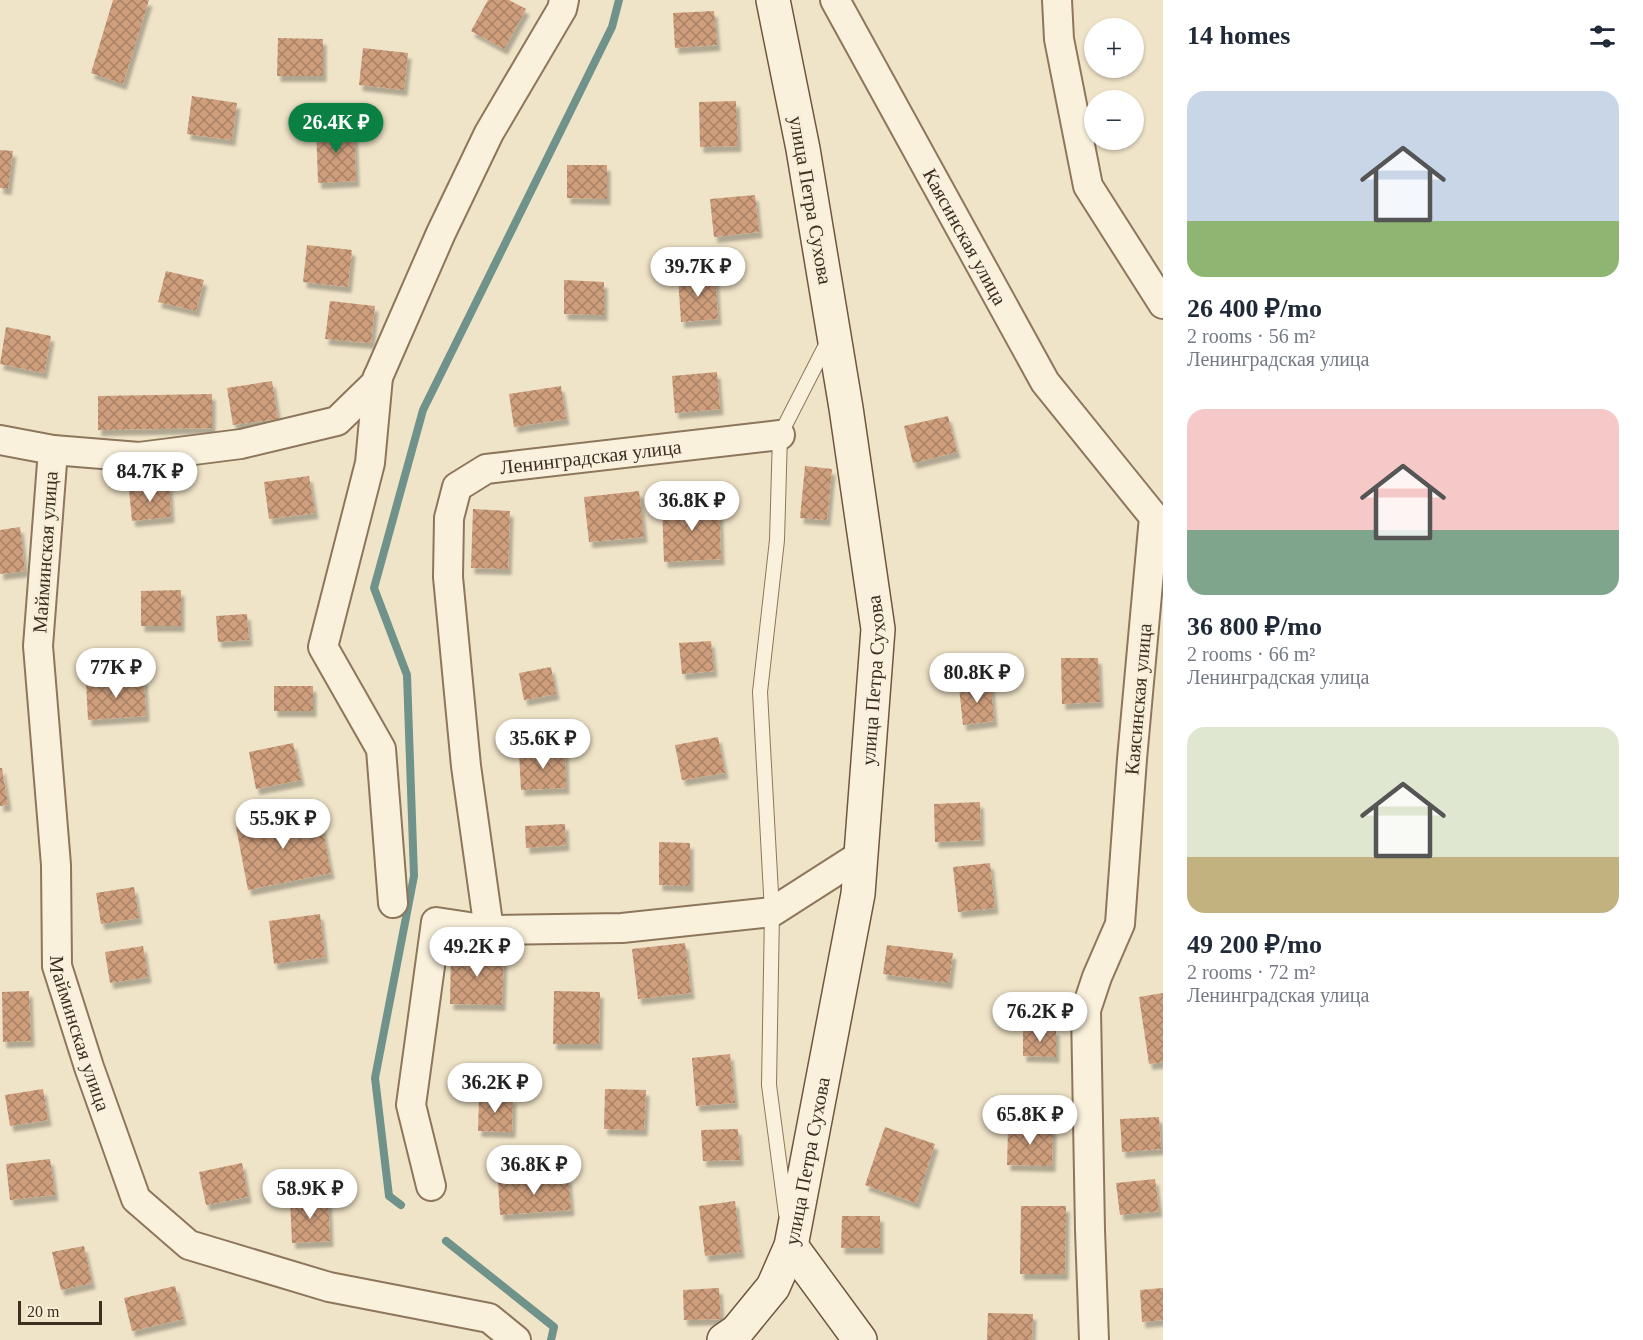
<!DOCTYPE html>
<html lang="en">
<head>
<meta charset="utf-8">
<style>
  :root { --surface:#fff; --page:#f6f6f7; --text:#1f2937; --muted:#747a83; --accent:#0b8043 }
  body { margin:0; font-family:Georgia,serif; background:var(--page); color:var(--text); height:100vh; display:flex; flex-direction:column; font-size:22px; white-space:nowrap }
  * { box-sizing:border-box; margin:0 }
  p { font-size:20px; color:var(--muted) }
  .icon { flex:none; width:33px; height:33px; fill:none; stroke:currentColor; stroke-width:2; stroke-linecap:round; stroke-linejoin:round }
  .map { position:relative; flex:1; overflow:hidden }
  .side { display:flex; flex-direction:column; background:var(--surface); width:480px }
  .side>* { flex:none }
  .fabs { position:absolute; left:1084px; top:18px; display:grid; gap:12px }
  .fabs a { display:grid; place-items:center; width:60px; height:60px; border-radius:50%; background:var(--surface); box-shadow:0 2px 4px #0004; font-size:30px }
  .scale { position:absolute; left:18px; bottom:15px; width:84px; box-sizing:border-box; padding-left:6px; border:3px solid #3d2e20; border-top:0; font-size:16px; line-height:21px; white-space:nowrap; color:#3d2e20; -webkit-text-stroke:4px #f7eed8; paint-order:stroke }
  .price { position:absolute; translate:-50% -51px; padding:0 14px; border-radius:21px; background:#fff; color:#222; font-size:20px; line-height:39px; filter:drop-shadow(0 2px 3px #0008) }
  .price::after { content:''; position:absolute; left:50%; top:36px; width:18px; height:14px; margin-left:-9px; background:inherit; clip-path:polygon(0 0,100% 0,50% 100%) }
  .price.current { background:var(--accent); color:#fff }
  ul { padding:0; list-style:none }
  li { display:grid; align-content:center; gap:12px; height:318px; padding:0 24px }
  li span { display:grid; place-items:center; height:186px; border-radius:18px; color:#555 }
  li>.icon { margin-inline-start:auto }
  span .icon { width:108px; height:108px; fill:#fffc; stroke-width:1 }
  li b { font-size:26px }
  h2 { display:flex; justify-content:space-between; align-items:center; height:72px; padding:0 24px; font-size:26px }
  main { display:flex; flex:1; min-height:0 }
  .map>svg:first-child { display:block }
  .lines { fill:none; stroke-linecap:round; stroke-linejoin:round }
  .stream { stroke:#6f938a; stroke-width:8 }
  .building { fill:url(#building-cross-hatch); filter:url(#shadow) }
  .lane-casing { stroke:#8d765c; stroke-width:16 }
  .street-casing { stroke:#8d765c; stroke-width:32 }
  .secondary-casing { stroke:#6f573f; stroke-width:36 }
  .lane { stroke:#faf1dc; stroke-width:14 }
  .street { stroke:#faf1dc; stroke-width:28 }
  .secondary { stroke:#faf1dc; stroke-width:33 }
  .labels { text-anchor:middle; stroke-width:5; stroke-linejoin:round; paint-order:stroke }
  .street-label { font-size:20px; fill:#3d2e20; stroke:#f7eed8 }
</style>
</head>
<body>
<main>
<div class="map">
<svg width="1163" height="1340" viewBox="0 0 1163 1340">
  <defs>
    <pattern id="building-cross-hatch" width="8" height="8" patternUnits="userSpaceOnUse" patternTransform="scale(1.5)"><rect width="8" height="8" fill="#cf9f7d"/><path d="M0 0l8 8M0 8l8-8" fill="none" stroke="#a98266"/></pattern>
    <filter id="shadow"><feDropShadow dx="3.5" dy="6" stdDeviation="1.5" flood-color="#0004"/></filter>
  </defs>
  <rect width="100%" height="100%" fill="#f0e4c8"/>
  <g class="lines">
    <!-- stream -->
    <path class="stream" d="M 401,1205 L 389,1196 L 375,1078 L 414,876 L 407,675 L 374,588 L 423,410 L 612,27 L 619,0
      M 446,1241 L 554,1327 L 551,1340"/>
  </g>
  <!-- building -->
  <path class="building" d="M 113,0 L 149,0 L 123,84 L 91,73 Z
    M 488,0 L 509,0 L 526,9 L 504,49 L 471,31 Z
    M 714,11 L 717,45 L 675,48 L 673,13 Z
    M 278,38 L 323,39 L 323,76 L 277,76 Z
    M 363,48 L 408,53 L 404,90 L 359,85 Z
    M 192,96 L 237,103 L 232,140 L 187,134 Z
    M 736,101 L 738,146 L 700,147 L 699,102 Z
    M 354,125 L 356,181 L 318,183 L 316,126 Z
    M 0,150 L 13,151 L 8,189 L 0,188 Z
    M 567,165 L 607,165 L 607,199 L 567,198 Z
    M 755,195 L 759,232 L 714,237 L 710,199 Z
    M 307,245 L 352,250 L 348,287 L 303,282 Z
    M 166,271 L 204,280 L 196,311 L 158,302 Z
    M 715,274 L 718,319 L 681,322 L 678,277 Z
    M 564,280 L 604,282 L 604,315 L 564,314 Z
    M 330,301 L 375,306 L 371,343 L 325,339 Z
    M 6,327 L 51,336 L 44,373 L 0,364 Z
    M 717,372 L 720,409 L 675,413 L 672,376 Z
    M 272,381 L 278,419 L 233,425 L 227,388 Z
    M 561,386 L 566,419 L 514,427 L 509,394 Z
    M 212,394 L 212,428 L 98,430 L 98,396 Z
    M 948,416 L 957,452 L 913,463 L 904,426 Z
    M 805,466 L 832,469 L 827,520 L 800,518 Z
    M 309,476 L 315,513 L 269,519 L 264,482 Z
    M 169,485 L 171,517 L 132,521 L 129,489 Z
    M 639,491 L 644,537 L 589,542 L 584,497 Z
    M 719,501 L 721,559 L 664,562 L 662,504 Z
    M 473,509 L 510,511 L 508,569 L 471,568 Z
    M 20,527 L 25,571 L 0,574 L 0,530 Z
    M 181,590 L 181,626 L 141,626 L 141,591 Z
    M 247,614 L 249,640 L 218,642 L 216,616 Z
    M 711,641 L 714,671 L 682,674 L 679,643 Z
    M 1061,658 L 1098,658 L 1100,702 L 1062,704 Z
    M 551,667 L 556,694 L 524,700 L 519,673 Z
    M 144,678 L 146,716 L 88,720 L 86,681 Z
    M 991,684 L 994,721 L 963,725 L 959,687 Z
    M 274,686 L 313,686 L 313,711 L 274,711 Z
    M 718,737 L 725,773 L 682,780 L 675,745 Z
    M 293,743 L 301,780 L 256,789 L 249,752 Z
    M 565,751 L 566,788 L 521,790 L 519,752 Z
    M 0,768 L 2,768 L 8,805 L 0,806 Z
    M 980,802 L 981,840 L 935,842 L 934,804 Z
    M 319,810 L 331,873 L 248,890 L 236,827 Z
    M 565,824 L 566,845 L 526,848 L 525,826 Z
    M 659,842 L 690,843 L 690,886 L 659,885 Z
    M 990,863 L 995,908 L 958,912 L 953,867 Z
    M 134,887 L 139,918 L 101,924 L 96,893 Z
    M 320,914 L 325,957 L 274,964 L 269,921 Z
    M 685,943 L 691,993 L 638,999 L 632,949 Z
    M 887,945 L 953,953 L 949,983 L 883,974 Z
    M 143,946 L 148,977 L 110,983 L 105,952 Z
    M 451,951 L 504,953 L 502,1005 L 450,1004 Z
    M 29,991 L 31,1041 L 3,1042 L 2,992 Z
    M 554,991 L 600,992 L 599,1044 L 553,1044 Z
    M 1163,993 L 1163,1062 L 1149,1064 L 1139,997 Z
    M 1023,1029 L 1056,1029 L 1056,1057 L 1023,1056 Z
    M 730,1054 L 735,1103 L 696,1106 L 692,1058 Z
    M 43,1089 L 48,1120 L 10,1126 L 5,1095 Z
    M 605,1089 L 646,1090 L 644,1130 L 604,1129 Z
    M 479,1097 L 513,1098 L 512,1132 L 478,1131 Z
    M 1159,1117 L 1161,1149 L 1122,1152 L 1120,1119 Z
    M 885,1127 L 935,1144 L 916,1203 L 865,1185 Z
    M 1008,1127 L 1053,1128 L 1052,1166 L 1007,1165 Z
    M 738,1129 L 740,1160 L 703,1161 L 701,1130 Z
    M 50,1159 L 55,1195 L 10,1200 L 6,1164 Z
    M 242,1163 L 248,1197 L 206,1205 L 199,1172 Z
    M 568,1177 L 571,1210 L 500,1215 L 498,1182 Z
    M 1155,1179 L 1159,1211 L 1120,1215 L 1116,1183 Z
    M 328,1196 L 330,1241 L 292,1243 L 290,1198 Z
    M 735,1201 L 741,1252 L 705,1256 L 699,1206 Z
    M 1021,1206 L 1066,1206 L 1065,1274 L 1020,1274 Z
    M 842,1216 L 880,1216 L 880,1248 L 841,1248 Z
    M 84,1246 L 92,1283 L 61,1290 L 52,1252 Z
    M 175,1286 L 183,1319 L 132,1331 L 124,1298 Z
    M 719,1288 L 721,1319 L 684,1320 L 683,1290 Z
    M 1163,1288 L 1163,1320 L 1142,1322 L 1140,1290 Z
    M 988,1313 L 1033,1314 L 1032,1340 L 987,1340 Z"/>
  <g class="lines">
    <!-- lane casing -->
    <g class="lane-casing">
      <path id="lane" d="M 786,1214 L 769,1085 L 772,912 L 760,692 L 777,540 L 780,435 L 828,341"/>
    </g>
    <!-- street casing -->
    <g class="street-casing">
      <g id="street">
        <path id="s1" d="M 835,0 L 1045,382 L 1154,517 L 1132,759 L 1120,924 L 1097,977 L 1086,1010 L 1090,1230 L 1094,1340"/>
        <path d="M 1057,0 L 1059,39 L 1088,186 L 1163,304"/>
        <path d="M 378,377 L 370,463 L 323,647 L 381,749 L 393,903"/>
        <path d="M 0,440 L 53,450 L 139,457 L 241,444 L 337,421 L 375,384 L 441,233 L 489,133 L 562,9 L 564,0"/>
        <path id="s2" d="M 53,450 L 38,646 L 56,865 L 57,966 L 89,1067 L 136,1199 L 189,1245 L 329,1287 L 489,1318 L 516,1340"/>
        <path id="s3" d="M 489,930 L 466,766 L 448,577 L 449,518 L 457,487 L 486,469 L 780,435"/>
        <path d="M 431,1186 L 411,1105 L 436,922 L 489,930 L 622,928 L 772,912 L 861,855"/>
      </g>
    </g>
    <!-- secondary casing -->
    <g class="secondary-casing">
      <g id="secondary">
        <path d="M 791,1246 L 860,1340"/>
        <path id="s4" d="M 724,1340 L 737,1331 L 773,1287 L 791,1246 L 858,894 L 878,629 L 846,408 L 803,149 L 773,0"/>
      </g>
    </g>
    <!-- lane -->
    <use href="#lane" class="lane"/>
    <!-- street -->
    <use href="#street" class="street"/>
    <!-- secondary -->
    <use href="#secondary" class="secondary"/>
  </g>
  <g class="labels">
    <!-- street labels -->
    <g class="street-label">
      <text transform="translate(811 200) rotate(80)" y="7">улица Петра Сухова</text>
      <text dy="7" stroke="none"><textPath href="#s1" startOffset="270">Каясинская улица</textPath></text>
      <text dy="7" stroke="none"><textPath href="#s3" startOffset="586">Ленинградская улица</textPath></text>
      <text transform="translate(45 552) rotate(-86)" y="7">Майминская улица</text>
      <text dy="7" stroke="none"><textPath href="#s4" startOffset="690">улица Петра Сухова</textPath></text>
      <text transform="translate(1138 699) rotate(-85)" y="7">Каясинская улица</text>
      <text dy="7" stroke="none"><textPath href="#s2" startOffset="588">Майминская улица</textPath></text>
      <text dy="7" stroke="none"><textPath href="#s4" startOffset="204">улица Петра Сухова</textPath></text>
    </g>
  </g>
</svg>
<div class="fabs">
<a>+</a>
<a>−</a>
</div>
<div class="scale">20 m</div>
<b class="price current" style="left:336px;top:154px">26.4K ₽</b>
<b class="price" style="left:698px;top:298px">39.7K ₽</b>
<b class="price" style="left:150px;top:503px">84.7K ₽</b>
<b class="price" style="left:692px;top:532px">36.8K ₽</b>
<b class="price" style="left:116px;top:699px">77K ₽</b>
<b class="price" style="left:977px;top:704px">80.8K ₽</b>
<b class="price" style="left:543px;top:770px">35.6K ₽</b>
<b class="price" style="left:283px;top:850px">55.9K ₽</b>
<b class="price" style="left:477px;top:978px">49.2K ₽</b>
<b class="price" style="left:1040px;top:1043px">76.2K ₽</b>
<b class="price" style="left:495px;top:1114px">36.2K ₽</b>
<b class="price" style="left:1030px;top:1146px">65.8K ₽</b>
<b class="price" style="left:534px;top:1196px">36.8K ₽</b>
<b class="price" style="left:310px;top:1220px">58.9K ₽</b>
</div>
<section class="side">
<h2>14 homes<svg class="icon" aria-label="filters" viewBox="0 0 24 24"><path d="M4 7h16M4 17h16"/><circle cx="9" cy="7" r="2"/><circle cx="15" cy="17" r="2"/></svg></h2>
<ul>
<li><span style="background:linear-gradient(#c9d6e8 70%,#8fb573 0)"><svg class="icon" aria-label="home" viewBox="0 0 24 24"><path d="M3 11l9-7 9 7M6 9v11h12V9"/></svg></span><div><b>26 400 ₽/mo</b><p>2 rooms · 56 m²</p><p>Ленинградская улица</p></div></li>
<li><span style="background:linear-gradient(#f6c9c9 65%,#7fa58c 0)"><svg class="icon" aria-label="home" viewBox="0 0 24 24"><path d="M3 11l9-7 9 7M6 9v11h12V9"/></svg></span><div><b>36 800 ₽/mo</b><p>2 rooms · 66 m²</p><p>Ленинградская улица</p></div></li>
<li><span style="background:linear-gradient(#dfe7d0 70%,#c2b280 0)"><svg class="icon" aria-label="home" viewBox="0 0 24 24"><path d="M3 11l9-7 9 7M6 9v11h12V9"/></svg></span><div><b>49 200 ₽/mo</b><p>2 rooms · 72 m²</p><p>Ленинградская улица</p></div></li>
</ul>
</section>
</main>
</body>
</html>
